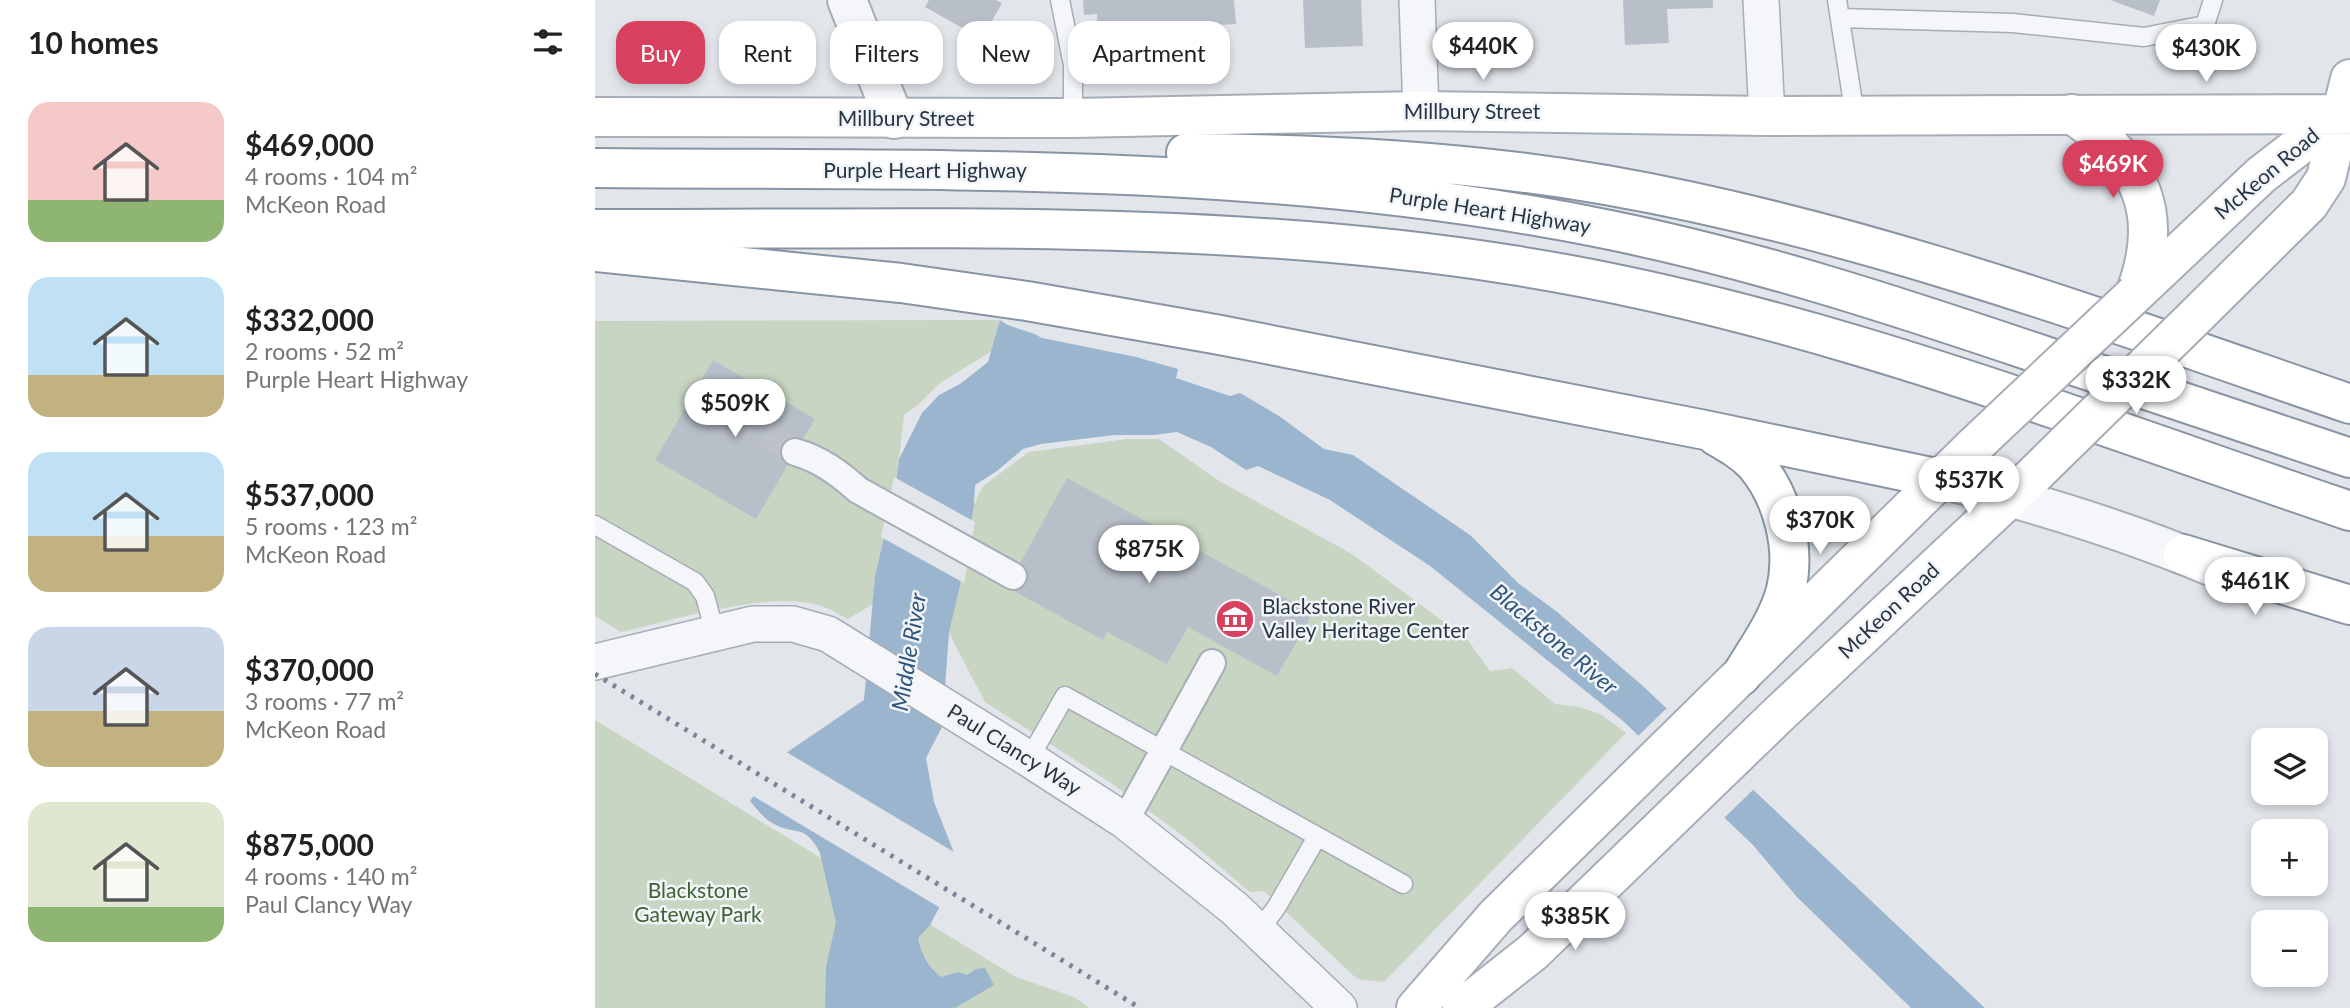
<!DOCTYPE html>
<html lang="en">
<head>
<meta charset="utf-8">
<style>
  :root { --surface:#fff; --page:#f2f2f2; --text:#222; --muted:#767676; --accent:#d7405e }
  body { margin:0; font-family:Lato,sans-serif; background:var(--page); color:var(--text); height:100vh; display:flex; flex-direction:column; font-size:26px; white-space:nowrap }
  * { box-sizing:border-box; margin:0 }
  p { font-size:23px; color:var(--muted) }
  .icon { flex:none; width:38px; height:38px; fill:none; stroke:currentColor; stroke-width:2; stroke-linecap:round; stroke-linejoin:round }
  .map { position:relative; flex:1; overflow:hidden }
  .side { display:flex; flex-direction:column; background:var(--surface); width:595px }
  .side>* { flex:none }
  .top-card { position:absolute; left:21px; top:21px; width:665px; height:63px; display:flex; gap:14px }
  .fabs { position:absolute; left:1656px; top:728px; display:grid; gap:14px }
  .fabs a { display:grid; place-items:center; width:77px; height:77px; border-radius:14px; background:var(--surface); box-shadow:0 4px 10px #0003; font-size:35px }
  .price { position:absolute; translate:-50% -60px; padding:0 16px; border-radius:24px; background:#fff; color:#222; font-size:23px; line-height:46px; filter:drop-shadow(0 2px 4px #0008) }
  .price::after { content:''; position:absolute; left:50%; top:42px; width:21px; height:16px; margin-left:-10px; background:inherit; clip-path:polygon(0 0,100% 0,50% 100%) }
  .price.selected { background:var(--accent); color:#fff }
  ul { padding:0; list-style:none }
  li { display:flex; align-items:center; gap:21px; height:175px; padding:0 28px }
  li span { display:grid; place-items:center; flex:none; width:196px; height:140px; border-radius:21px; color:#555 }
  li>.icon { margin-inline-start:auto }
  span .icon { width:84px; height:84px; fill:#fffc; stroke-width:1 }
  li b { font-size:30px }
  h2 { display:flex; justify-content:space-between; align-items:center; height:84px; padding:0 28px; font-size:30px }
  .tag { padding:0 24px; border-radius:21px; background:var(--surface); box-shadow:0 4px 10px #0003; font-size:24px; line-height:63px }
  .tag.selected { background:var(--accent); color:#fff }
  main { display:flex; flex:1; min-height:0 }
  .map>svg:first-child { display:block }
  .green { fill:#c8d5c2 }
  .water { fill:#9ab5cd }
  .pier { fill:#e2e6eb }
  .building { fill:#b8bfc9 }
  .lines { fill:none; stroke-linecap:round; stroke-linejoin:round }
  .pedestrian-tunnel { stroke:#bdc2ca; stroke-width:26; stroke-dasharray:26 13; stroke-linecap:butt }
  .service-casing { stroke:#a6adb6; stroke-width:21 }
  .pedestrian-casing { stroke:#a6adb6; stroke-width:30 }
  .minor-casing { stroke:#a6adb6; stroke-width:38 }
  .tertiary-casing { stroke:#a6adb6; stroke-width:42 }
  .secondary-casing { stroke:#a6adb6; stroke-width:42 }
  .motorway-casing { stroke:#8894a3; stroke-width:42 }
  .service { stroke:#f5f6f9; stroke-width:18 }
  .pedestrian { stroke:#f5f6f9; stroke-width:26 }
  .minor { stroke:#f5f6f9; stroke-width:35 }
  .tertiary { stroke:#f5f6f9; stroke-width:38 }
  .secondary { stroke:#fff; stroke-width:38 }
  .motorway { stroke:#fff; stroke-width:38 }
  .rail { stroke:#7a8696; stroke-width:5; stroke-dasharray:3.5 7; stroke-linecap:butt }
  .secondary-bridge-casing { stroke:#a6adb6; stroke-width:42; stroke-linecap:butt }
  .secondary-bridge { stroke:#fff; stroke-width:38 }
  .labels { text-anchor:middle; stroke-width:5; stroke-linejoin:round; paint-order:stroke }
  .street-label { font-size:21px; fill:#283444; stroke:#f1f5f8 }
  .poi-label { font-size:21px; fill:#283444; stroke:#f1f5f8; text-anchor:start }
  .park-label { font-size:21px; fill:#3f6135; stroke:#f1f5f8 }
  .water-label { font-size:23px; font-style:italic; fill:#30557b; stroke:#f1f5f8 }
</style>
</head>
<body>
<main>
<section class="side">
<h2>10 homes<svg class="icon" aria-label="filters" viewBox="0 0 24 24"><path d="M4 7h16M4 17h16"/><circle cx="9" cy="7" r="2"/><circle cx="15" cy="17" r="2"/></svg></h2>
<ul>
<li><span style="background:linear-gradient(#f6c9c9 70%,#8fb573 0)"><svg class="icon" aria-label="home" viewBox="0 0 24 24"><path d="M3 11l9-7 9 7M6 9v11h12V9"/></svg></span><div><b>$469,000</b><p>4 rooms · 104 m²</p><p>McKeon Road</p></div></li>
<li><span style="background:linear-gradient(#bfe0f5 70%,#c2b280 0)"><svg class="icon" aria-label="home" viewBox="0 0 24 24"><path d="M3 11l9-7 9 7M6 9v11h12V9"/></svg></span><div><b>$332,000</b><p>2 rooms · 52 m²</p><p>Purple Heart Highway</p></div></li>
<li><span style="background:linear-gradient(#bfe0f5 60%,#c2b280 0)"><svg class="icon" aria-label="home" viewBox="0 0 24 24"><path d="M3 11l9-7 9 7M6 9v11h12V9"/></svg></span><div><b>$537,000</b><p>5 rooms · 123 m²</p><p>McKeon Road</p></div></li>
<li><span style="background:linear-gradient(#c9d6e8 60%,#c2b280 0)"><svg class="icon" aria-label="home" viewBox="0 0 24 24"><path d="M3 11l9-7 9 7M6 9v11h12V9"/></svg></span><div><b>$370,000</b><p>3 rooms · 77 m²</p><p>McKeon Road</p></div></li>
<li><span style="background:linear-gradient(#dfe7d0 75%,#8fb573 0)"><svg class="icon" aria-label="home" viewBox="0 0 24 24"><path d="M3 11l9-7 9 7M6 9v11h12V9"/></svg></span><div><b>$875,000</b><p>4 rooms · 140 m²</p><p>Paul Clancy Way</p></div></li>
</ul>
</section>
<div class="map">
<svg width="1755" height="1008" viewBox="0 0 1755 1008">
  <rect width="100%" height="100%" fill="#e2e6eb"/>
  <!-- green -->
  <path class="green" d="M 405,320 L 397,351 L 345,383 L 323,405 L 309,415 L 301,485 L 280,576 L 278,604 L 253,619 C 243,614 234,608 223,605 C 172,591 79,620 26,632 L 0,616 L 0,321 Z
    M 532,439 L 564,439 L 624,481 L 757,554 L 872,639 L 895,671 L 917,668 L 960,704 L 984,707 L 1007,715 L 1031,733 L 789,982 L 762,979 L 669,891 L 655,892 L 592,839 L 519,785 L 390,702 L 354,633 L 369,568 L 379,505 L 388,486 L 434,452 Z
    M 0,720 L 421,977 L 479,997 L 494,1008 L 0,1008 Z"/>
  <!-- water -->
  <path class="water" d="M 405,320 C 418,330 433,329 447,338 L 541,357 L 583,369 L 581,378 L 635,396 L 645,393 L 684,416 L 729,449 L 758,455 L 875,535 L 923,583 L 961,611 L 1049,687 L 1390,1008 L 1316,1008 L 1202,897 L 1158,845 L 1028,721 L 835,566 L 735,500 L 663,466 L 651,470 L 616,447 L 582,432 L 559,435 L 519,435 L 446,444 L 428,449 L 402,471 L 380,485 L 379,505 L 369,568 L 354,633 L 347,727 L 331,758 L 339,802 L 365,868 L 335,925 L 323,938 C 326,954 333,967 346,977 L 363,972 L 372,975 L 381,969 L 390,968 L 399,985 L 360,1008 L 230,1008 L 231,967 L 241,922 L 225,853 C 210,823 201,836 179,824 C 169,819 162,809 155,801 L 191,753 L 269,700 L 280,576 L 301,485 L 304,459 L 327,413 L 344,395 L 365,384 L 393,362 Z"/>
  <!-- pier -->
  <path class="pier" d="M 299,477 L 380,522 L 369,583 L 286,537 Z
    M 1074,706 L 1160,788 L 1127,820 L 1041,738 Z
    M 188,750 L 364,855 L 369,869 L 347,909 L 155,794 Z"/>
  <!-- building -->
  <path class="building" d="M 334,0 L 401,0 L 407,3 L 387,39 L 330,7 Z
    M 488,0 L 639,0 L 641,24 L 503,32 L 502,14 L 489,15 Z
    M 708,0 L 766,0 L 768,46 L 710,48 Z
    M 1028,0 L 1118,0 L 1118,8 L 1072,9 L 1074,43 L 1030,45 Z
    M 1515,0 L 1565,0 L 1559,16 Z
    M 118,360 L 220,419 L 161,519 L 60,460 Z
    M 472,478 L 718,613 L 682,676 L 593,627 L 572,664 L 512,632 L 508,640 L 412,587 Z"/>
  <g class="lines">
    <!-- pedestrian-tunnel -->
    <path class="pedestrian-tunnel" d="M 169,434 L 200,452"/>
    <!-- service casing -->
    <g class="service-casing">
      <path id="service" d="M 465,0 L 478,65 L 478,118
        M 1242,0 L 1260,116
        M 1245,18 L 1418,23 L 1549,37 L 1610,25 L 1618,0
        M 0,525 L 100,582 L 110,596 L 120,633
        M 434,759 L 470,696 L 808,884
        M 664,930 L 681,908 L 722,837"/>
    </g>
    <!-- pedestrian casing -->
    <g class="pedestrian-casing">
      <path id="pedestrian" d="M 200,452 C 225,459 244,473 263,490 L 418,576
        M 530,821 L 617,663"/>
    </g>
    <!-- minor casing -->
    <g class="minor-casing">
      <path id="minor" d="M 822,0 L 826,111
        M 1166,0 L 1172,116
        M 0,662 L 158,624 L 198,624 L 233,634 L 434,759 L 530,821 L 639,908 L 744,1008"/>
    </g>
    <!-- tertiary casing -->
    <g class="tertiary-casing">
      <path id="tertiary" d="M 252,0 L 299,119
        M 1346,479 C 1438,502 1530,530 1618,567"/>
    </g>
    <!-- secondary casing -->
    <g class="secondary-casing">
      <path id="secondary" d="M 1477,114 C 1546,162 1571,213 1540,294
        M 0,117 L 478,118 L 826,111 L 1172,116 L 1755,114
        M 1540,294 L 1666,175 L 1745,114
        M 1602,315 L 1714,204 L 1731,178 L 1755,79
        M 821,1008 L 901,916 L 1379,446
        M 867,1008 L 938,952 L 1183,715 L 1439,475"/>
    </g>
    <!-- motorway casing -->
    <g class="motorway-casing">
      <path id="motorway" d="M 591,153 C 731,154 873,161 1011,185 C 1267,230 1510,320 1755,404
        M 0,168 C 341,171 679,161 1015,230 C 1162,260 1305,307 1447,355 C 1550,389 1652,424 1755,458
        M 0,229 C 304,230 616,217 917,265 C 1206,310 1480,418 1755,511
        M 0,252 L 306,283 L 432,301 L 625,335 L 1110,430 L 1346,479
        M 1121,436 C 1135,444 1149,452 1160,464 C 1188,497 1201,548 1191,590 C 1183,621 1162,649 1146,676
        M 1588,554 L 1755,605"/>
    </g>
    <!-- service -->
    <use href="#service" class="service"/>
    <!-- pedestrian -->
    <use href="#pedestrian" class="pedestrian"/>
    <!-- minor -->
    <use href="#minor" class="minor"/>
    <!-- tertiary -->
    <use href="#tertiary" class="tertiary"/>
    <!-- secondary -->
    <use href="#secondary" class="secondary"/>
    <!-- motorway -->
    <use href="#motorway" class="motorway"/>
    <!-- rail -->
    <path class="rail" d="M 0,674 L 545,1008"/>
    <!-- secondary-bridge casing -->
    <g class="secondary-bridge-casing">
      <path id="secondary-bridge" d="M 1379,446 L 1540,294
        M 1439,475 L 1602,315"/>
    </g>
    <!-- secondary-bridge -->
    <use href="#secondary-bridge" class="secondary-bridge"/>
  </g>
  <!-- icons -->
  <defs>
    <g id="museum-disc" transform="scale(2.0125)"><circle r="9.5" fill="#d7405e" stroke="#f1f5f8"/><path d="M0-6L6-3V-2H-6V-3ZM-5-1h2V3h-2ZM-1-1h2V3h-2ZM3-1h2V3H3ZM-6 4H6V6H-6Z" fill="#fff"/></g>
  </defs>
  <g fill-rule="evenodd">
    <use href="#museum-disc" x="640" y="619"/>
  </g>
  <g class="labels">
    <!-- street labels -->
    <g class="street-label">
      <text x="877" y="119">Millbury Street</text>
      <text x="311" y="126">Millbury Street</text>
      <text x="330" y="178">Purple Heart Highway</text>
      <text transform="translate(1672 174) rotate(-40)" y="7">McKeon Road</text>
      <text transform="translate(895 211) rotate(9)" y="7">Purple Heart Highway</text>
      <text transform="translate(1294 611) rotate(-43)" y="7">McKeon Road</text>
      <text transform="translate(419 750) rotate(32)" y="7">Paul Clancy Way</text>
    </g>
    <!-- poi labels -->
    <g class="poi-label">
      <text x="667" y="614">Blackstone River<tspan x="667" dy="24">Valley Heritage Center</tspan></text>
    </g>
    <!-- park labels -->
    <g class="park-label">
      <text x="103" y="898">Blackstone<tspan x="103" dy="24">Gateway Park</tspan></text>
    </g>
    <!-- water labels -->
    <g class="water-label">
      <text transform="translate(959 639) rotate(40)" y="8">Blackstone River</text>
      <text transform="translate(314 652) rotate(-81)" y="8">Middle River</text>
    </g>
  </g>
</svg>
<div class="fabs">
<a><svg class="icon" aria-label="layers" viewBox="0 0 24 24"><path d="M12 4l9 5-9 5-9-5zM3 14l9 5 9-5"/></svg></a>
<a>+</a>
<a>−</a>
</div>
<b class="price" style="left:888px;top:82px">$440K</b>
<b class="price" style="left:1611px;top:84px">$430K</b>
<b class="price selected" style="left:1518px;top:200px">$469K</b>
<b class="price" style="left:1541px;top:416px">$332K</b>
<b class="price" style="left:140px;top:439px">$509K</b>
<b class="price" style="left:1374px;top:516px">$537K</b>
<b class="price" style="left:1225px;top:556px">$370K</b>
<b class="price" style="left:554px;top:585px">$875K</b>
<b class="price" style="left:1660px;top:617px">$461K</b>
<b class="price" style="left:980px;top:952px">$385K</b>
<div class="top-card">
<a class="tag selected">Buy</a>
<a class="tag">Rent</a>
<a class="tag">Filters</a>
<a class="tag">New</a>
<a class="tag">Apartment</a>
</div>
</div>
</main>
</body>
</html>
